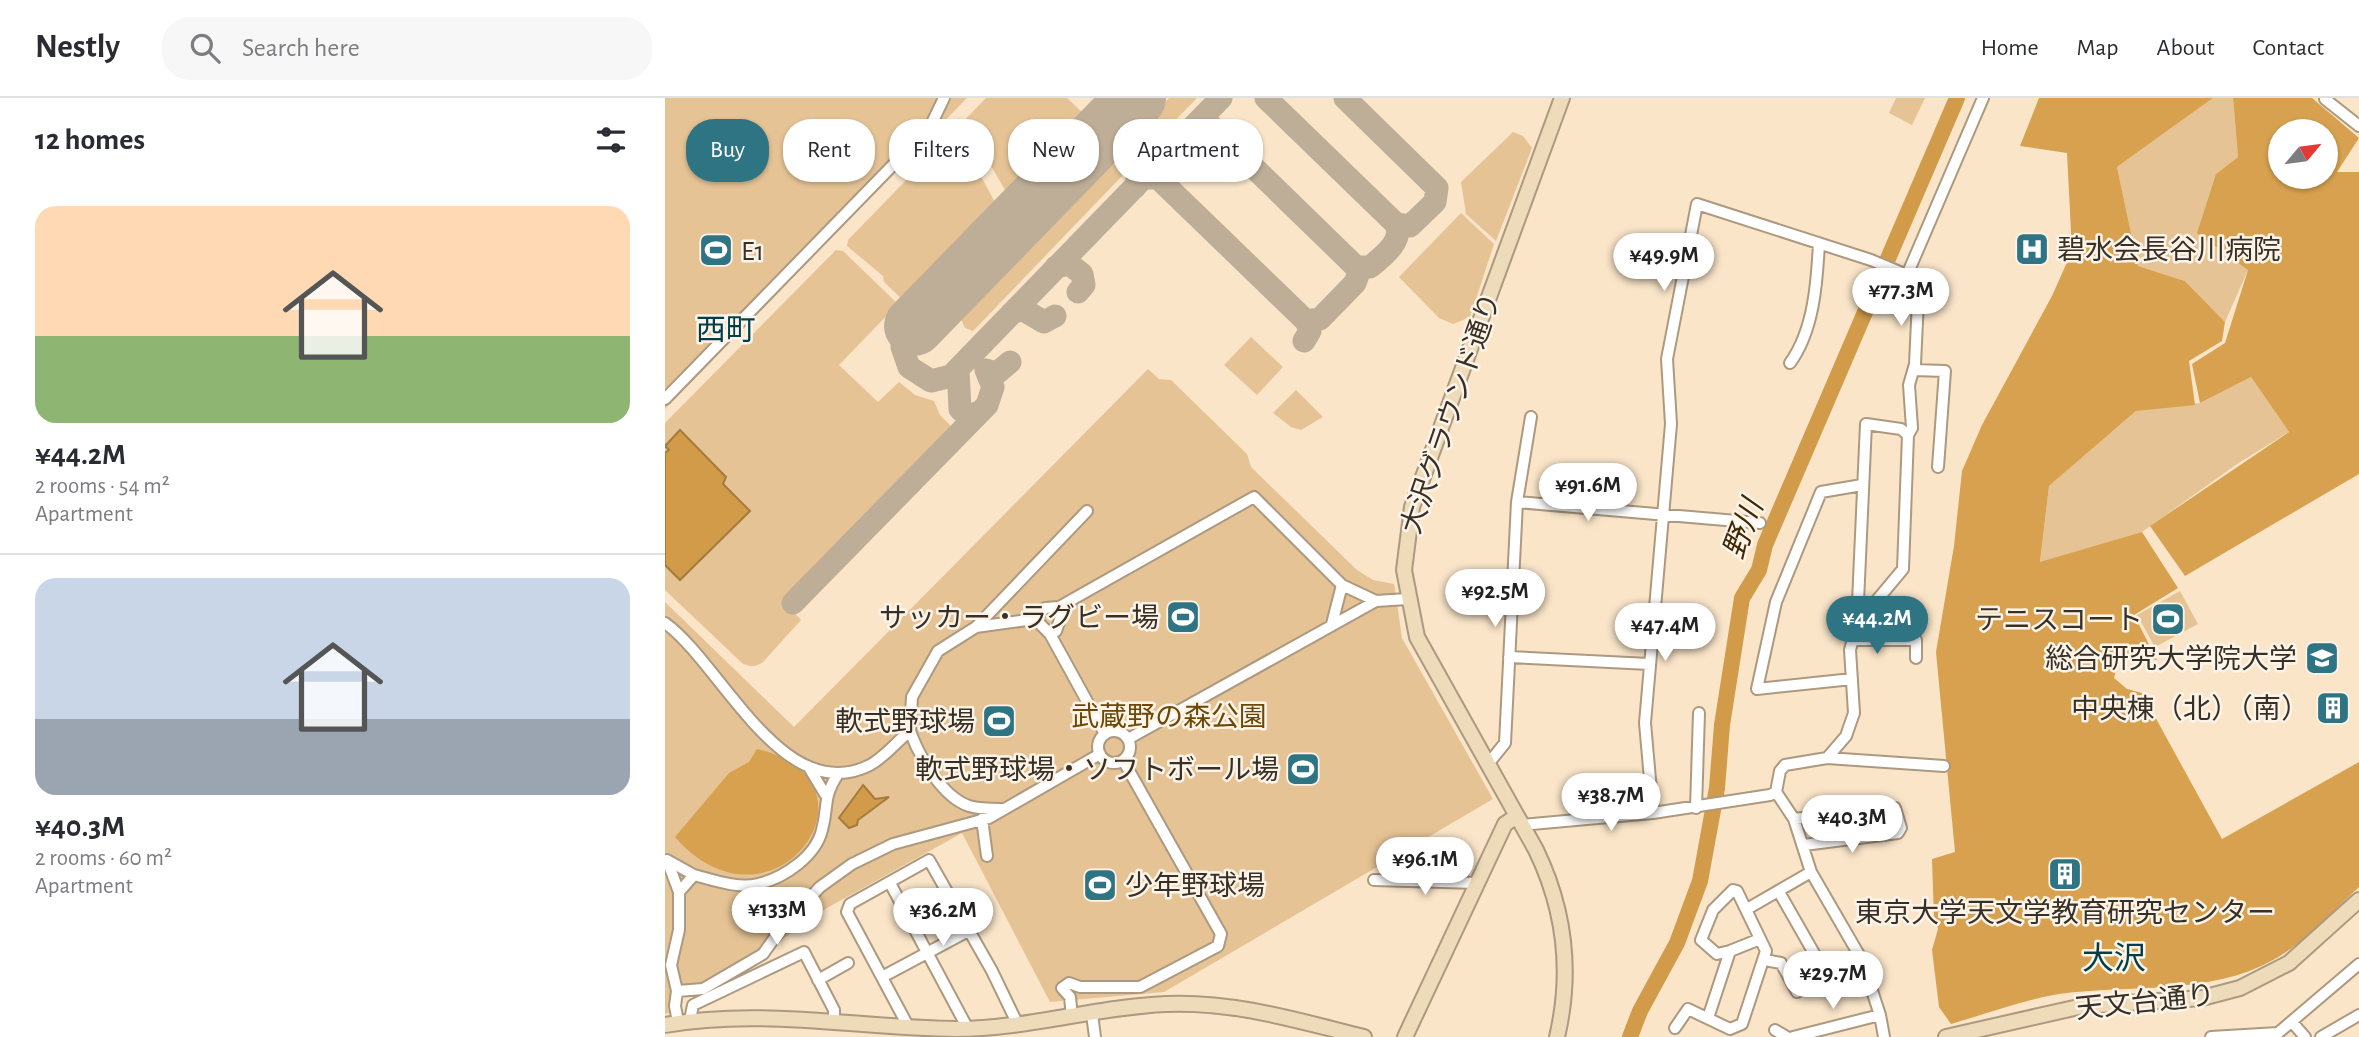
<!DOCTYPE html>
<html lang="en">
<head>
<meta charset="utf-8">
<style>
  :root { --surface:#fff; --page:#f7f7f7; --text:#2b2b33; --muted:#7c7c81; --line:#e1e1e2; --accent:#2f7483 }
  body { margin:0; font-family:"Alegreya Sans","Noto Sans JP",sans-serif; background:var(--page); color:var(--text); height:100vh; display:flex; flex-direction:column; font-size:26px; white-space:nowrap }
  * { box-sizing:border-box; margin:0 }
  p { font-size:23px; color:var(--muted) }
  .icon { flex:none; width:38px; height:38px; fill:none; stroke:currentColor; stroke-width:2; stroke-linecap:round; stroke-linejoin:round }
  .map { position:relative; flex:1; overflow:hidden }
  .sheet { display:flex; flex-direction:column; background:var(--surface); width:665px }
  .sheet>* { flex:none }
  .guide { position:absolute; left:21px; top:21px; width:665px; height:63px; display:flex; gap:14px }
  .needle { width:46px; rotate:61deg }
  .controls { position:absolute; left:1603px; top:21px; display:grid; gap:14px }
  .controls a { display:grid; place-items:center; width:70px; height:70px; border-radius:50%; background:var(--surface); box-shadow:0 2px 5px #0004; font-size:35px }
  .price { position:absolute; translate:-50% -60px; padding:0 16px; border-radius:24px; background:#fff; color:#222; font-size:23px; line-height:46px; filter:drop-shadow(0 2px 4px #0008) }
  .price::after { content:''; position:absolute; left:50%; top:42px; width:21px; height:16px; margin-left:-10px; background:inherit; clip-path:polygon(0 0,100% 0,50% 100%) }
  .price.active { background:var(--accent); color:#fff }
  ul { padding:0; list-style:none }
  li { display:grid; align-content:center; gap:14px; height:371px; padding:0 35px }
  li+li { border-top:2px solid var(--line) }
  li span { display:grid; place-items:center; height:217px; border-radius:21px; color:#555 }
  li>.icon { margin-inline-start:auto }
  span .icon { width:126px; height:126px; fill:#fffc; stroke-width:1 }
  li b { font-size:30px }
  h2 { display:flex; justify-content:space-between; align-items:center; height:84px; padding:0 35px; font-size:30px }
  .pill { padding:0 24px; border-radius:28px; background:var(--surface); box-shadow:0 2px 5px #0004; font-size:24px; line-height:63px }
  .pill.active { background:var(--accent); color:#fff }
  header { display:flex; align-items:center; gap:42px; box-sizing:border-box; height:98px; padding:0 35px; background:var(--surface); border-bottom:2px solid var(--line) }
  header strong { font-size:33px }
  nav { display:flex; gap:38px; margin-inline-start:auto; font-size:24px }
  .search { width:490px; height:63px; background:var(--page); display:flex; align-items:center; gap:18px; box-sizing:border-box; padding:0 24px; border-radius:28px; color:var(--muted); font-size:26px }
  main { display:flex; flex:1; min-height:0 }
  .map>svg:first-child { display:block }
  .green { fill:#e5c395 }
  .forest { fill:#d7a14f; fill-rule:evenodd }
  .water { fill:#d19b49; stroke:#a37b3e; stroke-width:2 }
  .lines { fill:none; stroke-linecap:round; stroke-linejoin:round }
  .river { stroke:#d19b49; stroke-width:16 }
  .taxiway { stroke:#beae97; stroke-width:23 }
  .runway { stroke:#beae97; stroke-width:60 }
  .street-casing { stroke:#ac997f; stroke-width:14 }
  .secondary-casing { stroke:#ac997f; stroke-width:18 }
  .street { stroke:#fff; stroke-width:10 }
  .secondary { stroke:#eddbb9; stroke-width:14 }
  .labels { text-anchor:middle; stroke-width:5; stroke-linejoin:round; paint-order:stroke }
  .poi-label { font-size:28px; fill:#383026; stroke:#fdf4e9; text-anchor:end }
  .street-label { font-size:28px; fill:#383026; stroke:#fdf4e9 }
  .park-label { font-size:28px; fill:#6c4804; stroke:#fdf4e9 }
  .neighbourhood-label { font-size:30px; fill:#003f4a; stroke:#fdf4e9 }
  .water-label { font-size:30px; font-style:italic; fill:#3f2904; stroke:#fdf4e9 }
  .quarter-label { font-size:32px; fill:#003f4a; stroke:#fdf4e9 }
</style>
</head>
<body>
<header>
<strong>Nestly</strong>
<div class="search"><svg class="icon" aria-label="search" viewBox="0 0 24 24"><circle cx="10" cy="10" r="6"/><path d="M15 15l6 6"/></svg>Search here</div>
<nav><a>Home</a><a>Map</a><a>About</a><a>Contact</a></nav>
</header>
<main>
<section class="sheet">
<h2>12 homes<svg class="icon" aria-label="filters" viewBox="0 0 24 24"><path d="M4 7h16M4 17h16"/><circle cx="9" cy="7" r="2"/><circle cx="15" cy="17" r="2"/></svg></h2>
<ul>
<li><span style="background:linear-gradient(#ffd9b3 60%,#8fb573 0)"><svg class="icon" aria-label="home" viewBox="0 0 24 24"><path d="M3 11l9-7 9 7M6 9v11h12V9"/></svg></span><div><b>¥44.2M</b><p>2 rooms · 54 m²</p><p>Apartment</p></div></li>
<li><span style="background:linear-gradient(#c9d6e8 65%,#9aa5b1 0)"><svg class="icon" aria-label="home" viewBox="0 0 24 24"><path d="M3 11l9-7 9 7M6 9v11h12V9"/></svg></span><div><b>¥40.3M</b><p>2 rooms · 60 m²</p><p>Apartment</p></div></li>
</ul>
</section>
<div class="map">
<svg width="1694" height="939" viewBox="0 0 1694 939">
  <rect width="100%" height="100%" fill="#fae5c9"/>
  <!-- green -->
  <path class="green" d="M 0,0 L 302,0 L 0,311 Z
    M 321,0 L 402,0 L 420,17 L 343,97 L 301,25 L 292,34 L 332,108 L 239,203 L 219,184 L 218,178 L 182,148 L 183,142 Z
    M 504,0 L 532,0 L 487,46 L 480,48 L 471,38 L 474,31 Z
    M 1231,0 L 1260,0 L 1247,27 L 1224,15 Z
    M 1548,0 L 1568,0 L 1573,59 L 1551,76 L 1583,172 L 1560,224 L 1520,183 L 1473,168 L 1452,69 Z
    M 848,34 L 858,38 L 867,50 L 831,143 L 801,116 L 796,84 Z
    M 443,64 L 456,69 L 457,78 L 308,233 L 300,230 L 295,219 Z
    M 796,115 L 829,146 L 805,219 L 788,226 L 774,220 L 734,179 Z
    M 171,152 L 178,153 L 233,206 L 174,267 L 213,304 L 234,284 L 250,297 L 269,303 L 275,317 L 287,329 L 119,503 L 136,522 L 98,564 C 91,569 87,569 78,566 L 0,492 L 0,325 Z
    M 586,239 L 618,269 L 592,297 L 559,267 Z
    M 483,271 L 494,281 L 506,282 L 582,356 L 586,369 L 692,472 L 708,482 L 729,486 L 737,540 L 828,701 L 499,894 L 385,904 L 297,735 L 162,810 L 86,863 L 3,906 L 4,915 L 0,916 L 0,504 L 129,629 Z
    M 1586,279 L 1624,334 L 1572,366 L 1477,434 L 1375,465 L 1384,388 L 1471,313 L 1535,305 Z
    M 631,292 L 658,319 L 636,332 L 626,329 L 608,315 Z
    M 1515,493 L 1533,526 L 1490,549 L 1472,517 Z"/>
  <!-- forest -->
  <path class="forest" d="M 1374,0 L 1548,0 L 1452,69 L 1473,168 L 1520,183 L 1560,224 L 1557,243 L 1524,263 L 1530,307 L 1471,313 L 1384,388 L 1375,464 L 1477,434 L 1513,490 L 1469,517 L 1492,562 L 1468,557 L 1453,564 L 1449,580 L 1462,591 L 1477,595 L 1557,741 L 1694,664 L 1694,789 C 1667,814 1641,844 1608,862 C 1543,898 1466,886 1394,896 C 1358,902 1321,916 1286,926 L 1274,909 L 1267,852 L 1273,831 L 1269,820 L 1267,761 L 1290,754 L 1271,554 L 1289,448 L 1297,373 L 1317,327 L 1387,198 L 1407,153 L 1402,55 L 1355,48 Z
    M 1568,0 L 1647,0 L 1694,40 L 1672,74 L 1694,74 L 1694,376 L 1520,478 L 1485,428 L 1624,334 L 1586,279 L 1535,305 L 1527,266 L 1560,245 L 1583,172 L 1532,135 L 1551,76 L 1573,59 ZM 1661,33 L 1661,79 L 1615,79 L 1615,33 Z
    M 92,651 C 229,683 107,850 10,739 L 64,675 L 84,664 Z"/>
  <!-- water -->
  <path class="water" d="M 15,332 L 61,379 L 58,386 L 85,413 L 15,482 L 0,467 L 0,355 L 4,352 L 0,348 Z
    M 198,687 L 210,701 L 224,699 L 193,722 L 192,727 L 184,730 L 174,720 Z"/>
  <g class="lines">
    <!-- river -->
    <path class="river" d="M 965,939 L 975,913 L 1012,845 L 1035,783 L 1052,690 L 1057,627 L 1077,500 L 1094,472 L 1100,447 L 1292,0"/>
    <!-- taxiway -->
    <path class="taxiway" d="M 601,0 L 731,126 L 745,128 L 770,104 L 772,90 L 680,0
      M 456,15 C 441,53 483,53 470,89
      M 529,28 L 545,27 L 691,169 L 693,177 L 690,185 L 655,221 L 641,223
      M 421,50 L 438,43 L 456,47
      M 478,80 L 493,80 L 641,223 L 645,233 L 639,243
      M 391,169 L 404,166 L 417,176 L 419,187 L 413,194
      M 691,169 L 705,169 C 717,159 739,143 731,126
      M 347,215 L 357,211 L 379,224 L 390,218
      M 243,234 L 237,249 L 244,269 L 266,283 L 286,278 L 556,0
      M 293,271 L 295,311 L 303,318 L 315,314
      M 321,272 L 332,275 L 345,264
      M 128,505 L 322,307 L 328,289 L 321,272"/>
    <!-- runway -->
    <path class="runway" d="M 249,228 L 471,0"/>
    <!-- street casing -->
    <g class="street-casing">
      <path id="street" d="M 1660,1 L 1694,28
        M 1125,265 C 1149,232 1152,184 1154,145
        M 1249,272 L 1280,273 L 1273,369
        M 0,301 L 265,29 L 279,0
        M 852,404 L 1095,425
        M 677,487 L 711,503
        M 394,509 L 589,399 L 677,487 L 667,526
        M 370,521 L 380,510 L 394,509 L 397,516 L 391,533 L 385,536
        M 0,525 C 56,565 118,711 205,667 C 221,658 231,644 245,633 L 247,599 L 273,553 L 311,529 L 370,521 L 385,536 L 440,636
        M 1192,526 L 1201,326 L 1236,331 L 1243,337
        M 311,529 L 422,413
        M 1187,542 L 1251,542 L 1251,560
        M 844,559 L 984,566
        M 1187,581 L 1092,591 L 1111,504 L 1156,394 L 1197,387
        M 245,633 C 254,658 277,699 304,708 C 314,711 327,711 337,711
        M433 649a16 16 0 1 1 32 0a16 16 0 1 1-32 0Z
        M 463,641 L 711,503 L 742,501
        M 1162,660 L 1279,668
        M 823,666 L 840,645 L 852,404 L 866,319
        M 143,668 L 160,696
        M 1031,710 L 1034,615
        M 988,715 L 980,625 L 1006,326 L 1002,261 L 1032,106 L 1206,162 L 1242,177
        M 317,721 L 322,758
        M 1129,721 L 1230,710 L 1236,730 L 1233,735 L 1139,747
        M 857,727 L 988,715 L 1105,697 L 1111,694
        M 2,762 L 14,794
        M 2,762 L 29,777
        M 709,782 L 812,785
        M 225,785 L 303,931
        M 92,787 L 115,832
        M 1114,794 L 1162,878
        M 1082,811 L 1146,774
        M 1100,862 L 1116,865 L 1132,894 L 1197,862
        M 217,879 L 303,833
        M 153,882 L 183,865
        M 12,893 L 38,891 L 98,856 L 115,832 L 155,789 L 187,766 L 228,746 L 324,720 L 435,656
        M 427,916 L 430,939
        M 407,919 L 405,899 L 397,890 L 404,885 L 415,889 L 475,889 L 553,848 L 556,836 L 458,662
        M 1043,920 L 1065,853 L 1095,841
        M 25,922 L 28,907 L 139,854 L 169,912 L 169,923
        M 13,924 L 10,908 L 12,893 L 6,867 L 14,832 L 14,794 L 29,777 C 48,782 73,791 93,786 C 119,780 151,758 157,732 C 164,706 157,701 173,676
        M 1627,924 L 1640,939
        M 243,928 L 182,814 L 185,806 L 264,762 L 327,873 L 353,927
        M 1010,930 L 1023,911 L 1065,931 L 1077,926 L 1101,853 L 1072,793 L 1068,792 L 1048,812 L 1036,842 L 1052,856 L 1065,853
        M 1110,932 L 1122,939
        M 1128,939 L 1215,917
        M 1219,939 L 1215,917 L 1197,862 L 1146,774 L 1129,721 L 1111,694 L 1115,673 L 1120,667 L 1162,660 L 1181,638 L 1189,615 L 1185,552 L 1192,526 L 1238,471 L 1243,337 L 1247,330 L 1244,287 L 1250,266 L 1254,181 L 1242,177 L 1318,0
        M 1546,939 L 1613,935 L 1694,866
        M 1656,939 L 1694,917"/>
    </g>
    <!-- secondary casing -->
    <g class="secondary-casing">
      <path id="secondary" d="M 0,927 C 97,910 193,930 291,931 C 362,931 430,909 501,906 C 569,903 634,923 699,939
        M 740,939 L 840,726 L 852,718
        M 892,939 C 907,875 900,812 871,752 L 752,539 L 739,472 L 747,409 L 897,0
        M 1281,939 L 1418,908 L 1537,900 L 1575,890 L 1624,865 L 1694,802"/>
    </g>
    <!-- street -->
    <use href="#street" class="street"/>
    <!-- secondary -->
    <use href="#secondary" class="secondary"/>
  </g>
  <!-- icons -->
  <defs>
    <g id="hospital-square" transform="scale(1.75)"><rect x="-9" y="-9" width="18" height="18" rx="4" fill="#2f7483" stroke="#fdf4e9"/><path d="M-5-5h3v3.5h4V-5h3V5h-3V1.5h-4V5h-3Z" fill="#fff"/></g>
    <g id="stadium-square" transform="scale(1.75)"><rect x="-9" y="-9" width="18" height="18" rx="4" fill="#2f7483" stroke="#fdf4e9"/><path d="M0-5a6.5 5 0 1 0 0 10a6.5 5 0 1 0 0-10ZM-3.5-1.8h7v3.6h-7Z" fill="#fff"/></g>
    <g id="university-square" transform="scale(1.75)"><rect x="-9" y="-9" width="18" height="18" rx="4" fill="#2f7483" stroke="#fdf4e9"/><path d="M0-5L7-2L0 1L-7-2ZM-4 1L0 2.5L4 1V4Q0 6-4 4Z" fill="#fff"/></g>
    <g id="building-square" transform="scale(1.75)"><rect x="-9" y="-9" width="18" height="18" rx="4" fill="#2f7483" stroke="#fdf4e9"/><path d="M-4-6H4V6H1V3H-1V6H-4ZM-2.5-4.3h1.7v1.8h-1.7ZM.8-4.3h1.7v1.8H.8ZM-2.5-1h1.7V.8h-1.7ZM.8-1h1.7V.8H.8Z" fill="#fff"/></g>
  </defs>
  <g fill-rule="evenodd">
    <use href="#hospital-square" x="1367" y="151"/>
    <use href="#stadium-square" x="51" y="152"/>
    <use href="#stadium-square" x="518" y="519"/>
    <use href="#stadium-square" x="1503" y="521"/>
    <use href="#university-square" x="1657" y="560"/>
    <use href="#building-square" x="1668" y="610"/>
    <use href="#stadium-square" x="334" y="623"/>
    <use href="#stadium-square" x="638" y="671"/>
    <use href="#building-square" x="1400" y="776"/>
    <use href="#stadium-square" x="435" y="787"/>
  </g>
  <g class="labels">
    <!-- poi labels -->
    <g class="poi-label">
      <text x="1392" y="161" text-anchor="start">碧水会長谷川病院</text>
      <text x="76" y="162" text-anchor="start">E1</text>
      <text x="494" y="529">サッカー・ラグビー場</text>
      <text x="1478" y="531">テニスコート</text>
      <text x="1632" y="570">総合研究大学院大学</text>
      <text x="1644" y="620">中央棟（北）（南）</text>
      <text x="310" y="633">軟式野球場</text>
      <text x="614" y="681">軟式野球場・ソフトボール場</text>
      <text x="460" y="797" text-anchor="start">少年野球場</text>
      <text x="1400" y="824" text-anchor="middle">東京大学天文学教育研究センター</text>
    </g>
    <!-- street labels -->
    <g class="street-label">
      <text transform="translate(785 315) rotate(-71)" y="10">大沢グラウンド通り</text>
      <text transform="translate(1480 903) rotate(-6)" y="10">天文台通り</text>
    </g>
    <!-- park labels -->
    <g class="park-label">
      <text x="504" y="628">武蔵野の森公園</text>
    </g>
    <!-- neighbourhood labels -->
    <g class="neighbourhood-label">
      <text x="61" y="242">西町</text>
    </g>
    <!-- water labels -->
    <g class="water-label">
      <text transform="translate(1078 431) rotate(-69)" y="10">野川</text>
    </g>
    <!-- quarter labels -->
    <g class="quarter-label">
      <text x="1449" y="871">大沢</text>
    </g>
  </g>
</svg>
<div class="controls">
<a><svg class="needle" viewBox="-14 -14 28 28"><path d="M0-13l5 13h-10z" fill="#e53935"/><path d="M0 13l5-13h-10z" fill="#7c7c81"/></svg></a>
</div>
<b class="price" style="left:999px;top:195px">¥49.9M</b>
<b class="price" style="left:1236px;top:230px">¥77.3M</b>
<b class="price" style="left:923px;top:425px">¥91.6M</b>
<b class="price" style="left:830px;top:531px">¥92.5M</b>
<b class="price active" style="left:1212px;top:558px">¥44.2M</b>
<b class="price" style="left:1000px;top:565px">¥47.4M</b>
<b class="price" style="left:946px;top:735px">¥38.7M</b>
<b class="price" style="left:1187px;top:757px">¥40.3M</b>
<b class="price" style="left:760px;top:799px">¥96.1M</b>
<b class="price" style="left:112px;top:849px">¥133M</b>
<b class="price" style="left:278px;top:850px">¥36.2M</b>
<b class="price" style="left:1168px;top:913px">¥29.7M</b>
<div class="guide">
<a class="pill active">Buy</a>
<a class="pill">Rent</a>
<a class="pill">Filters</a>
<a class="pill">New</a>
<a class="pill">Apartment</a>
</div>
</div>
</main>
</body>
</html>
